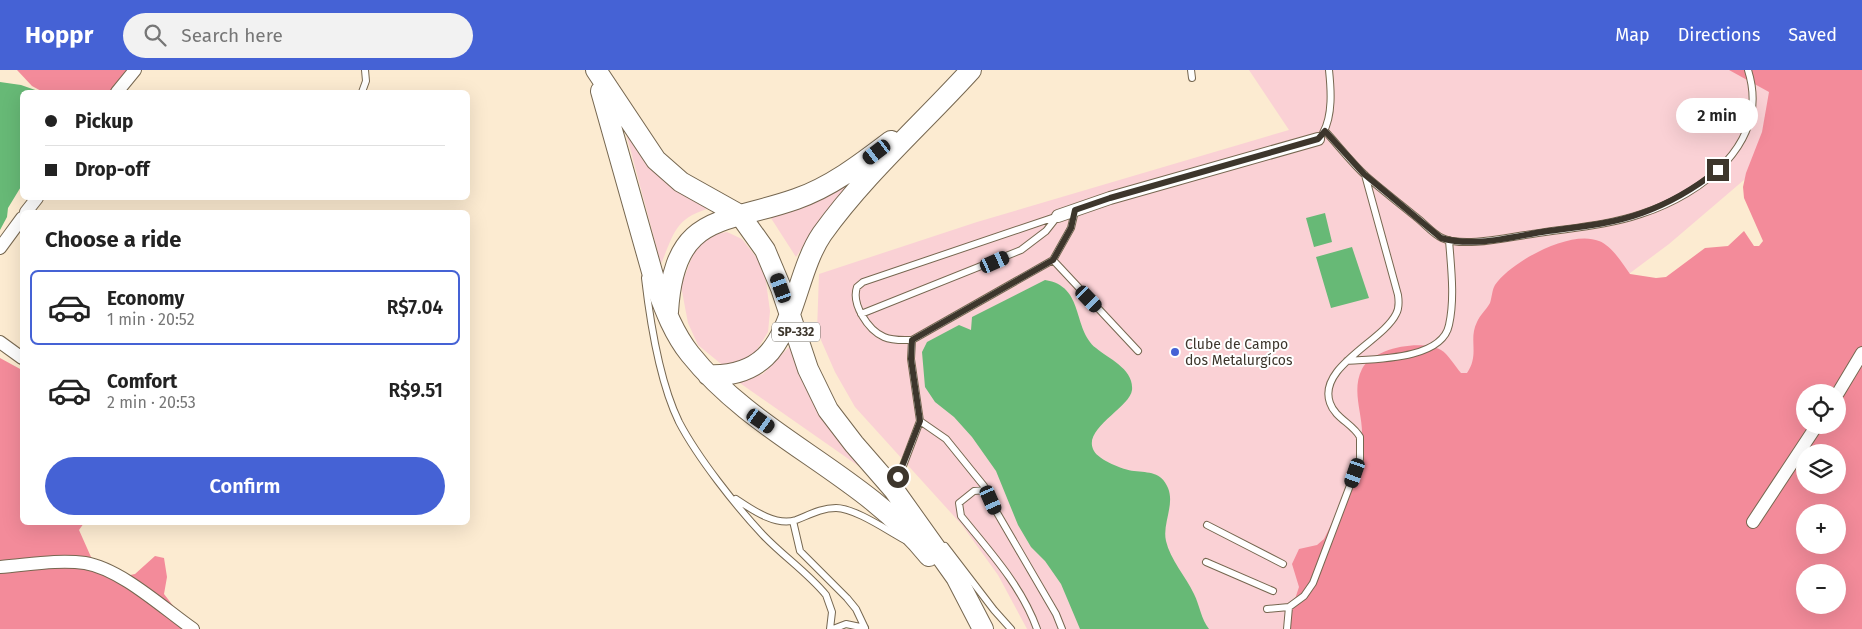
<!DOCTYPE html>
<meta charset="utf-8">
<style>
:root{--surface:#fff;--page:#f2f2f2;--text:#222;--muted:#767676;--line:#e0e0e0;--accent:#4562d5}
body{margin:0;font-family:"Fira Sans",sans-serif;background:var(--page);color:var(--text);height:100vh;display:flex;flex-direction:column;font-size:19px;white-space:nowrap}
*{box-sizing:border-box;margin:0}
p{font-size:16px;color:var(--muted)}
.icon{flex:none;width:28px;height:28px;fill:none;stroke:currentColor;stroke-width:2;stroke-linecap:round;stroke-linejoin:round}
.map{position:relative;flex:1;overflow:hidden}
.panel{position:absolute;left:20px;top:140px;width:450px;height:315px;display:flex;flex-direction:column;background:var(--surface);border-radius:8px;box-shadow:0 5px 20px #0002}
.panel>*{flex:none}
.guide{position:absolute;left:20px;top:20px;width:450px;height:110px;border-radius:8px;box-shadow:0 5px 20px #0002;display:grid;align-content:center;height:110px;padding:0 25px;background:var(--surface)}
.tools{position:absolute;left:1796px;top:314px;display:grid;gap:10px}
.tools a{display:grid;place-items:center;width:50px;height:50px;border-radius:50%;background:var(--surface);box-shadow:0 5px 20px #0002;font-size:25px}
.end{position:absolute;width:22px;height:22px;margin:-11px;border:6px solid #3d362c;background:#fff;box-shadow:0 0 0 2px #fff}
.from{border-radius:50%}
.bubble{position:absolute;height:35px;border-radius:18px;background:var(--surface);box-shadow:0 5px 20px #0002;font-size:16px;font-weight:600;line-height:35px;text-align:center}
.car{position:absolute;width:15px;height:30px;margin:-15px -8px;border-radius:6px;box-shadow:0 0 4px 1px #0007;background:linear-gradient(#222 24%,#8ab4d8 0 40%,#222 0 76%,#8ab4d8 0 86%,#222 0)}
.guide b{display:flex;align-items:center;gap:18px;height:48px;font-size:19px}
.guide b+b{border-top:1px solid var(--line)}
.guide i{width:12px;height:12px;background:var(--text)}
ul{padding:0;list-style:none}
li{display:flex;align-items:center;gap:15px;height:75px;margin:0 10px 8px;padding:0 15px;border:2px solid transparent;border-radius:8px}
li div{flex:1}
li b{display:block;font-size:19px}
li em{font-style:normal;font-weight:600}
li.selected{border-color:var(--accent)}
li>.icon{width:45px;height:45px;stroke-width:1.5}
h2{padding:0 25px;font-size:22px;line-height:60px}
.action{display:flex;gap:10px;margin-top:auto;padding:10px 25px}
.action a{flex:1;height:58px;border-radius:30px;background:var(--accent);color:#fff;font-size:20px;font-weight:600;line-height:58px;text-align:center}
header{display:flex;align-items:center;gap:30px;box-sizing:border-box;height:70px;padding:0 25px;background:var(--accent);color:#fff}
header strong{font-size:24px}
nav{display:flex;gap:28px;margin-inline-start:auto;font-size:18px}
.search{width:350px;height:45px;background:var(--page);display:flex;align-items:center;gap:12px;box-sizing:border-box;padding:0 18px;border-radius:28px;color:var(--muted);font-size:19px}
.map>svg:first-child{display:block}
.green{fill:#fad1d5}
.forest{fill:#f38b9a;fill-rule:evenodd}
.water{fill:#67b976}
.lines{fill:none;stroke-linecap:round;stroke-linejoin:round}
.lane-casing{stroke:#766750;stroke-width:8}
.street-casing{stroke:#766750;stroke-width:14}
.primary-casing{stroke:#766750;stroke-width:22}
.lane{stroke:#fff;stroke-width:6}
.street{stroke:#fff;stroke-width:12}
.primary{stroke:#fff;stroke-width:20}
.route{stroke:#3d362c;stroke-width:6}
.poi-dot{fill:#4562d5;stroke:#fff;stroke-width:2}
.labels{text-anchor:middle;dominant-baseline:central;stroke-width:4;stroke-linejoin:round;paint-order:stroke}
.shield{fill:#fff;stroke:#77726b;stroke-width:1}
.shield-label{font-size:12px;font-weight:bold;fill:#3d362c}
.poi-label{font-size:14px;fill:#3d362c;stroke:#fff;text-anchor:start}
</style>
<header>
<strong>Hoppr</strong>
<div class="search"><svg class="icon" aria-label="search" viewBox="0 0 24 24"><circle cx="10" cy="10" r="6"/><path d="M15 15l6 6"/></svg>Search here</div>
<nav><a>Map</a><a>Directions</a><a>Saved</a></nav>
</header>
<div class="map">
<svg width="1862" height="559" viewBox="0 0 1862 559">
<rect width="100%" height="100%" fill="#fcebd1"/>
<!-- green -->
<path class="green" d="M1249 0H1801L1765 92 1669 174 1429 353 1389 559H1027L998 505 962 455 855 337 835 302 817 261 819 204 977 152 1289 60Z
M624 56 713 137C675 148 675 161 661 194Z
M853 108 823 146 796 187 769 145Z
M727 162 742 169 764 197 770 241 768 262 752 288 726 298 698 275 688 253 681 216 696 176 712 165Z
M790 276C803 326 829 357 860 397L737 311 763 304Z"/>
<!-- forest -->
<path class="forest" d="M17 0H128L113 22H43L32 16Z
M1729 0H1862V559H1289L1290 544 1299 517 1292 494 1299 479 1317 475 1324 469C1340 436 1360 404 1362 366 1363 344 1351 321 1362 299 1373 278 1421 269 1441 280 1448 284 1455 296 1461 303H1467C1480 284 1468 270 1477 252 1480 245 1486 240 1490 233 1492 227 1492 220 1495 215 1512 191 1571 159 1599 171 1612 176 1622 193 1630 204L1656 208 1666 207 1705 178 1728 176 1744 161 1754 176H1759L1763 171 1744 128 1743 117 1746 103 1762 62 1769 22ZM1805 322H1838V355H1805ZM1805 382H1838V415H1805ZM1805 442H1838V475H1805ZM1805 502H1838V535H1805Z
M0 288 22 300V452L84 453 79 460 91 487 112 509 135 504 155 486 164 488 167 507 164 524 191 559H0Z"/>
<!-- water -->
<path class="water" d="M0 12 21 15 41 22H22V115L8 138 7 147 0 160Z
M1325 143 1332 172 1314 177 1306 148Z
M1352 177 1369 228 1331 238 1316 187Z
M1045 210C1085 216 1072 259 1096 278 1109 289 1134 299 1132 320 1130 338 1081 359 1094 381 1099 390 1123 400 1134 401 1149 403 1161 401 1168 418 1175 435 1162 454 1166 471 1170 489 1186 507 1194 524 1200 536 1201 549 1209 559H1080L1061 514 1045 491 1031 477 1018 455 996 401 972 367 954 347 935 332 925 317 922 282 927 272 959 255 971 260 972 247Z"/>
<g class="lines">
<!-- lane casing -->
<g class="lane-casing">
<path id="lane" d="M1191 0 1192 8
M362 22 366 11 365 0
M1325 61C1338 75 1351 92 1366 106 1382 120 1399 133 1416 147 1424 153 1433 164 1442 168 1464 178 1509 167 1532 164 1568 158 1606 156 1641 144 1702 124 1771 73 1748 0
M1323 63C1333 45 1331 19 1329 0
M1075 141 1071 158 1053 190 1138 281
M645 208C650 251 660 313 679 352 698 388 735 435 763 465 783 486 808 503 826 525L832 542 830 559
M861 244 1021 180 1046 161 1057 147
M912 270C903 270 893 271 884 267 868 260 851 234 857 217L863 212 1058 146
M1347 291C1374 289 1442 290 1449 255 1455 228 1451 197 1449 170
M920 351 946 369 984 416 996 441 1056 544 1062 559
M895 417 920 351 911 289 912 270 1053 190
M986 420 974 421 959 433 961 446C990 482 1021 515 1037 559
M736 429C751 439 776 457 796 450 809 445 821 438 836 438 855 438 888 461 905 470
M793 451 800 481 847 528 856 539 865 558
M1207 455 1283 494
M945 476 994 540 1011 559
M1206 492 1273 521
M1267 539 1289 537 1304 526 1313 513 1360 389V367C1353 354 1335 348 1330 333 1317 297 1383 271 1396 244 1399 239 1399 232 1398 225L1365 105
M833 559 846 554 865 558
M1287 559 1289 537"/>
</g>
<!-- street casing -->
<g class="street-casing">
<path id="street" d="M117 22 135 0
M26 142 37 128
M1058 146 1110 128 1318 69
M0 178 22 148
M0 272 22 288
M1838 323 1862 283
M1753 452 1817 355
M0 497C27 495 58 489 85 493 121 499 163 538 193 559"/>
</g>
<!-- primary casing -->
<g class="primary-casing">
<path id="primary" d="M596 0 656 90 681 112 740 145 765 180 781 218 808 299 828 340 854 374 894 420 956 507 983 559
M601 21 656 216C665 240 674 264 690 284 756 367 863 403 929 486
M668 242C674 142 722 155 796 129 831 117 862 93 891 71
M708 305C729 306 749 302 765 287 794 260 798 199 822 164 865 104 922 54 971 0"/>
</g>
<!-- lane -->
<use href="#lane" class="lane"/>
<!-- street -->
<use href="#street" class="street"/>
<!-- primary -->
<use href="#primary" class="primary"/>
</g>
<g class="lines">
<!-- route -->
<path class="route" d="M898 407 920 351 911 289 912 270 1053 190 1071 158 1075 140 1110 128 1318 69 1325 61 1364 104 1441 168C1475 178 1514 166 1548 161 1579 157 1612 154 1642 143 1670 133 1695 118 1718 100"/>
</g>
<!-- markers -->
<circle class="poi-dot" cx="1175" cy="282" r="5"/>
<g class="labels">
<!-- shield labels -->
<rect class="shield" x="772" y="252.5" width="48" height="19" rx="4"/>
<g class="shield-label">
<text x="796" y="262">SP-332</text>
</g>
<!-- poi labels -->
<g class="poi-label">
<text x="1185" y="274">Clube de Campo<tspan x="1185" dy="16">dos Metalurgícos</tspan></text>
</g>
</g>
</svg>
<div class="tools">
<a><svg class="icon" aria-label="locate" viewBox="0 0 24 24"><circle cx="12" cy="12" r="6"/><path d="M12 2v4M12 18v4M2 12h4M18 12h4"/></svg></a>
<a><svg class="icon" aria-label="layers" viewBox="0 0 24 24"><path d="M12 4l9 5-9 5-9-5zM3 14l9 5 9-5"/></svg></a>
<a>+</a>
<a>−</a>
</div>
<i class="end from" style="left:898px;top:407px"></i>
<i class="end" style="left:1718px;top:100px"></i>
<div class="bubble" style="left:1676px;top:28px;width:82px">2 min</div>
<i class="car" style="left:877px;top:82px;rotate:233deg"></i>
<i class="car" style="left:995px;top:192px;rotate:66deg"></i>
<i class="car" style="left:781px;top:218px;rotate:340deg"></i>
<i class="car" style="left:1089px;top:229px;rotate:136deg"></i>
<i class="car" style="left:761px;top:351px;rotate:125deg"></i>
<i class="car" style="left:1355px;top:403px;rotate:199deg"></i>
<i class="car" style="left:991px;top:430px;rotate:156deg"></i>
<div class="guide">
<b><i class="from"></i>Pickup</b>
<b><i></i>Drop-off</b>
</div>
<section class="panel">
<h2>Choose a ride</h2>
<ul>
<li class="selected"><svg class="icon" aria-label="car" viewBox="0 0 24 24"><path d="M5 17H2v-5l4-1 3-4h7l3 4 3 1v5h-3M9 17h6M6 11h13"/><circle cx="7" cy="17" r="2"/><circle cx="17" cy="17" r="2"/></svg><div><b>Economy</b><p>1 min · 20:52</p></div><em>R$7.04</em></li>
<li><svg class="icon" aria-label="car" viewBox="0 0 24 24"><path d="M5 17H2v-5l4-1 3-4h7l3 4 3 1v5h-3M9 17h6M6 11h13"/><circle cx="7" cy="17" r="2"/><circle cx="17" cy="17" r="2"/></svg><div><b>Comfort</b><p>2 min · 20:53</p></div><em>R$9.51</em></li>
</ul>
<div class="action"><a>Confirm</a></div>
</section>
</div>
